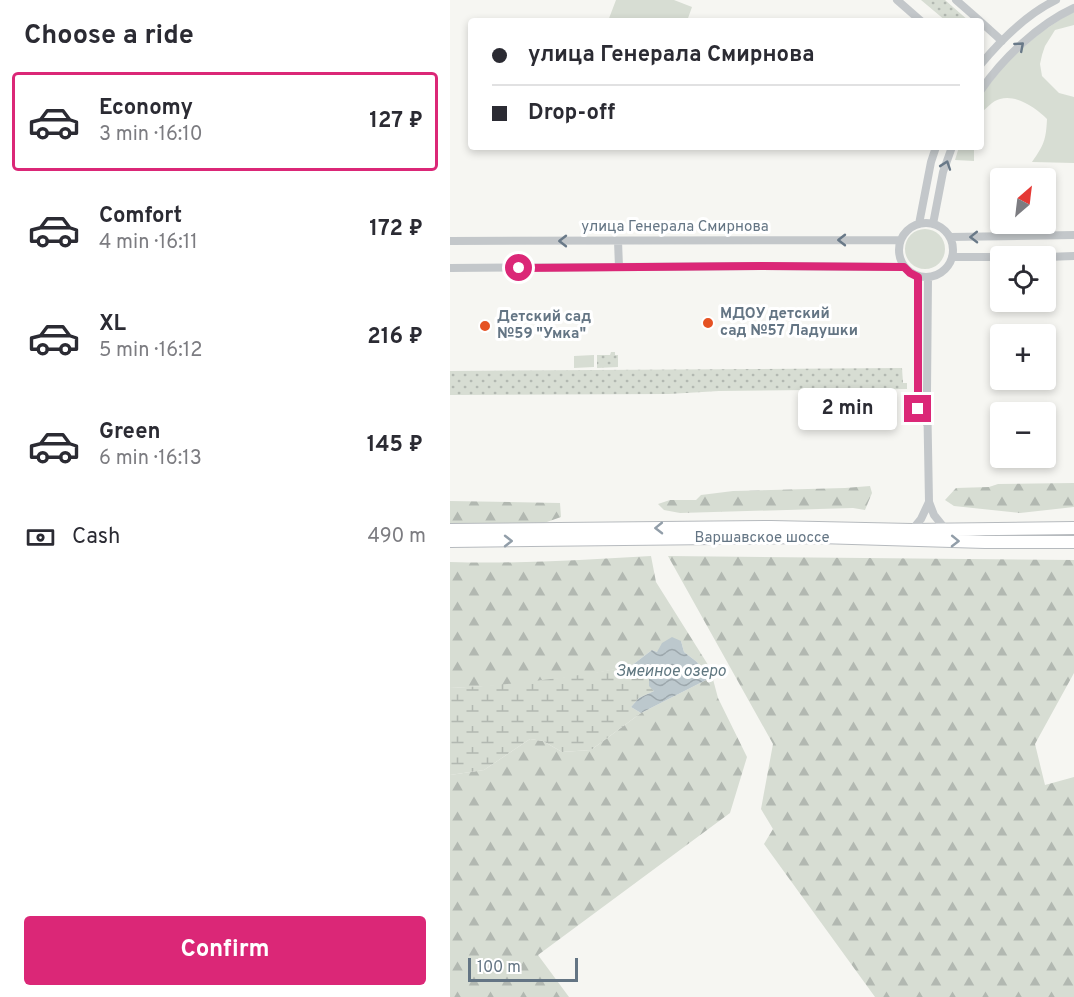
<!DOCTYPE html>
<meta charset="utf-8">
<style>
:root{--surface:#fff;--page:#f7f7f7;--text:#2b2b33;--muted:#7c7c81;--line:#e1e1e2;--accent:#db2777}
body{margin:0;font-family:Overpass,sans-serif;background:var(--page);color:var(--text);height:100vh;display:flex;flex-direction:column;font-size:22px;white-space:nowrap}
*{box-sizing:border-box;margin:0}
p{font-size:20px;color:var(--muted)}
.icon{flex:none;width:33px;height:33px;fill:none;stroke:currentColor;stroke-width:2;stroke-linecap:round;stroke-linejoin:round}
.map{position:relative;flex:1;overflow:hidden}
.sheet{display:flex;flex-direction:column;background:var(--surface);width:450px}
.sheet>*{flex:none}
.hud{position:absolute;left:18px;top:18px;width:516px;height:132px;border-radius:6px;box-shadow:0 3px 9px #0003;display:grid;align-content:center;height:132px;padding:0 24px;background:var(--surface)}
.needle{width:39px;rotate:28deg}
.controls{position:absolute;left:540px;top:168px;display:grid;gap:12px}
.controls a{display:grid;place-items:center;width:66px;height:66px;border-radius:6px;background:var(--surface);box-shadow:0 3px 9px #0003;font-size:30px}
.scale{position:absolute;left:18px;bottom:15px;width:110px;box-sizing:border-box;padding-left:6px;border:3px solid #647584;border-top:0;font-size:16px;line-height:21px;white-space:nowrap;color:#647584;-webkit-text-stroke:4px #fff;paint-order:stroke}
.end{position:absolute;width:27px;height:27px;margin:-14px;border:8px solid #db2777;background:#fff;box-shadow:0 0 0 3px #fff}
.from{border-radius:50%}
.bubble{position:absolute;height:42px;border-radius:6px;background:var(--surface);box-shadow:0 3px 9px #0003;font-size:20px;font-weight:700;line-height:42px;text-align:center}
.hud b{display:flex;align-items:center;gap:21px;height:57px;font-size:22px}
.hud b+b{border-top:2px solid var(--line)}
.hud i{width:15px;height:15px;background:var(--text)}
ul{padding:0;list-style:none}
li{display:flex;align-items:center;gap:18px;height:99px;margin:0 12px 9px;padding:0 12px;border:3px solid transparent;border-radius:6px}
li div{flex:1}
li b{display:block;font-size:22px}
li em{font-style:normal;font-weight:700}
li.active{border-color:var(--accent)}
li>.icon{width:54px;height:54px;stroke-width:1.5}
h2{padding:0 24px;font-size:27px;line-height:72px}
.pay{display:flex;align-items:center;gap:15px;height:66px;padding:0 24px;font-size:22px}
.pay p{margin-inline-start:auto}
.primary-button{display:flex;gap:12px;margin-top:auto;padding:12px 24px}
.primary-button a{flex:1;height:69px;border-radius:6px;background:var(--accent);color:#fff;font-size:24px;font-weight:700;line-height:69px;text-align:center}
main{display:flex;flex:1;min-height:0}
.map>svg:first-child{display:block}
.green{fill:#d7ddd3}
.forest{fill:url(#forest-firs)}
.wetland{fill:url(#wetland-marsh)}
.park{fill:url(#park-dots)}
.water{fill:url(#water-waves)}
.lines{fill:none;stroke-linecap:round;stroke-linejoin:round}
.primary-casing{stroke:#b6babe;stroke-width:14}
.street{stroke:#c3c7ca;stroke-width:8}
.primary{stroke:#fff;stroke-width:12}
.oneway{stroke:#697988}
.oneway2{stroke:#929ea9}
.route{stroke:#db2777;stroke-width:8}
.poi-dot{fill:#e55223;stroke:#fff;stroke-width:2}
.labels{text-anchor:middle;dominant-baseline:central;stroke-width:6;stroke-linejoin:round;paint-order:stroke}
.street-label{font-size:15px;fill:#647584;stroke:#fff}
.poi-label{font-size:15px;font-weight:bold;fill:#647584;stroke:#fff;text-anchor:start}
.water-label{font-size:16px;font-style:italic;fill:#607780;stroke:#fff}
</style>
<main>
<section class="sheet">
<h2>Choose a ride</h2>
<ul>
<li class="active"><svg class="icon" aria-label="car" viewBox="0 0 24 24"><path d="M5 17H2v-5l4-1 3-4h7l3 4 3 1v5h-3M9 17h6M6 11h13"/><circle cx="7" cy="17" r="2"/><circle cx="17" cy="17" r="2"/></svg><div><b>Economy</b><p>3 min · 16:10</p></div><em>127 ₽</em></li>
<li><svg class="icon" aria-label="car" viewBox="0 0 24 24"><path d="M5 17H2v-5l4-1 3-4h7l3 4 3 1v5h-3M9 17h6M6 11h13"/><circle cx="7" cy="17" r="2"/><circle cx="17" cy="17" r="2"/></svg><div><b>Comfort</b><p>4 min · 16:11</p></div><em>172 ₽</em></li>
<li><svg class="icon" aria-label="car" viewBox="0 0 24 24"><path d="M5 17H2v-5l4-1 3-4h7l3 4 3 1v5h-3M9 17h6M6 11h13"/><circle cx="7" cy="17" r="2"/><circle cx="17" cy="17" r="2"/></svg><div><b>XL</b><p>5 min · 16:12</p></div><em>216 ₽</em></li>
<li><svg class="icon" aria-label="car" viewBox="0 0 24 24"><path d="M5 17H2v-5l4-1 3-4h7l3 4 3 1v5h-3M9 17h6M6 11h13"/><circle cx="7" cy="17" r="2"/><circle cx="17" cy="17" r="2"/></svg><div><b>Green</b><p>6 min · 16:13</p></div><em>145 ₽</em></li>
</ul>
<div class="pay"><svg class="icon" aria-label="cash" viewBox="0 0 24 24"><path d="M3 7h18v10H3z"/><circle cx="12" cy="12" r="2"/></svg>Cash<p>490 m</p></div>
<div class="primary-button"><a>Confirm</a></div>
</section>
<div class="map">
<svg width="624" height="997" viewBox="0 0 624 997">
<defs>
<pattern id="forest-firs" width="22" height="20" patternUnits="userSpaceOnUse" patternTransform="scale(1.5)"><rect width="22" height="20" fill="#d7ddd3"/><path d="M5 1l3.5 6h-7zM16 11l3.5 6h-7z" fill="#b2b8b1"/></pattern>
<pattern id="wetland-marsh" width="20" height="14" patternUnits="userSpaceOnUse" patternTransform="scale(1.5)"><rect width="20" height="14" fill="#d7ddd3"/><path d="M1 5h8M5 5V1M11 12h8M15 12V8" fill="none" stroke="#b2b8b1"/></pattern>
<pattern id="park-dots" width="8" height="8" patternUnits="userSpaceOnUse" patternTransform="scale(1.5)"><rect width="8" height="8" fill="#d7ddd3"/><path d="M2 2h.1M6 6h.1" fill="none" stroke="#b2b8b1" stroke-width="1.8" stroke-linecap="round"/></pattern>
<pattern id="water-waves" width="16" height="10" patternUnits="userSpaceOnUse" patternTransform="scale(1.5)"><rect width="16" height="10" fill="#bcc8cd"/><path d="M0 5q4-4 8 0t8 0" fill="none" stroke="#9ca7ac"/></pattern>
</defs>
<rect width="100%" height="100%" fill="#f6f6f2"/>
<!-- green -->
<path class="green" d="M166 0H224L242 7 237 21H158Z
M624 12V25L605 30 595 46 592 55 590 64 592 76 609 93 624 97V163L582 162C594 145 596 140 597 119 586 108 566 94 550 99 542 101 537 108 531 113V95L558 61 590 33 614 17Z
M509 147H524V161L505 160Z
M455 249a20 20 0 1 1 40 0a20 20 0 1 1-40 0Z
M144 355V367L124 368V356Z"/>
<!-- forest -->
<path class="forest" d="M624 483V507L570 513 504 506 495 500 506 488 539 487 548 484Z
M420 486 422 493 415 510 403 508 230 513 214 510 208 504 220 500H246L251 495 283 491 395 488Z
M0 501 110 503 111 517 94 523H0Z
M201 556 206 582 260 668 268 698 297 757 280 813 88 955 119 997H0V775L34 770 80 739 93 741 112 752 141 750 191 713 258 679 247 662 234 652 231 641 207 652 202 650 181 666 136 675 58 685 0 688V562C67 564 134 560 201 556Z
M218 556 624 560V673L585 744 595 785 624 777V997H425L314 844 323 829 311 809 323 744Z"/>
<!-- wetland -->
<path class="wetland" d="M181 666 188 672 199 673V685L204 691 189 698 181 707 191 713 141 750 112 752 93 741 80 739 34 770 0 775V688C61 685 121 678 181 666Z"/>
<!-- park -->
<path class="park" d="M471 0H495L519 21H496Z
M161 352H165V355H168V367L147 368V355H160Z
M452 368 453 383H457V389L269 391 219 394 0 395V371Z"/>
<!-- water -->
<path class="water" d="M222 637 231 641 234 652 247 662 258 679 191 713 181 707 189 698 204 691 199 686V673L188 672 181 666 202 650 207 652 212 643Z"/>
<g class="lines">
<!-- primary casing -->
<g class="primary-casing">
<path id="primary" d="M0 530 321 527 462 530 624 528
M0 541 369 537 535 542H624"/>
</g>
<!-- street -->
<path class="street" d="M447 0 471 21
M506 0 530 21
M531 22 552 41
M531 64C551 40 577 14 606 0
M531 90C553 58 589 24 624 8
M449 250a27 27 0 1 1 54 0a27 27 0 1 1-54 0Z
M469 224 481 162 486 147
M483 224 493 172 502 147
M500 237 624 235
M0 241 450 240
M168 241 169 267
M502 257H550
M596 257 624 256
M0 268 311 266 454 267
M468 277V409L477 424
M478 278 477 391 479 502 484 515 496 530
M462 530 471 519 479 502"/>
<!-- primary -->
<use href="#primary" class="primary"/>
</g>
<!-- one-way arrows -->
<defs><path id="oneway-chevron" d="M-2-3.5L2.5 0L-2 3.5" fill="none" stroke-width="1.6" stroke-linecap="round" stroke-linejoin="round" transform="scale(1.5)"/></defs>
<g class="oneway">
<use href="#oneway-chevron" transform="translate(570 46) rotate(-41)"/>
<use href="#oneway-chevron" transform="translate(496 165) rotate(-71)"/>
<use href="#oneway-chevron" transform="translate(524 237) rotate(179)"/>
<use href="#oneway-chevron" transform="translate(392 240) rotate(180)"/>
<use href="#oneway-chevron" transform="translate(113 241) rotate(180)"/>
</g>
<g class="oneway2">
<use href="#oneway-chevron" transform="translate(209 528) rotate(179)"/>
<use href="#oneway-chevron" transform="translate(58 541)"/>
<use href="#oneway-chevron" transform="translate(505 541) rotate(1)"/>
</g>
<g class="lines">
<!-- route -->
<path class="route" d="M69 268 311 266 454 267 460 273 468 277V409"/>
</g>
<!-- markers -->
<g class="poi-dot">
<circle cx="258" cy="323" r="6"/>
<circle cx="35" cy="326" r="6"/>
</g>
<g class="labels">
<!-- street labels -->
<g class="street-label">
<text x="225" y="227">улица Генерала Смирнова</text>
<text x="312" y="538">Варшавское шоссе</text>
</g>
<!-- poi labels -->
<g class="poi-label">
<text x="270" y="314">МДОУ детский<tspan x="270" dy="17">сад №57 Ладушки</tspan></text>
<text x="47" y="317">Детский сад<tspan x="47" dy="17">№59 "Умка"</tspan></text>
</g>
<!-- water labels -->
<g class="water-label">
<text x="221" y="672">Змеиное озеро</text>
</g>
</g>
</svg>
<div class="controls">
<a><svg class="needle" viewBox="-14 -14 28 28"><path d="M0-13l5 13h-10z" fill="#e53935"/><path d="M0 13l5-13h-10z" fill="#7c7c81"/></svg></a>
<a><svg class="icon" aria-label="locate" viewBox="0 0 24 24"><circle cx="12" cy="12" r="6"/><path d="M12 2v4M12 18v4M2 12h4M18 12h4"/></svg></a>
<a>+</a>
<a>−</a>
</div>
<div class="scale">100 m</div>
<i class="end from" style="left:69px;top:268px"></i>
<i class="end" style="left:468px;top:409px"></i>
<div class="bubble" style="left:348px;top:388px;width:99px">2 min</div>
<div class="hud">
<b><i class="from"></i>улица Генерала Смирнова</b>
<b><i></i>Drop-off</b>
</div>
</div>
</main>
